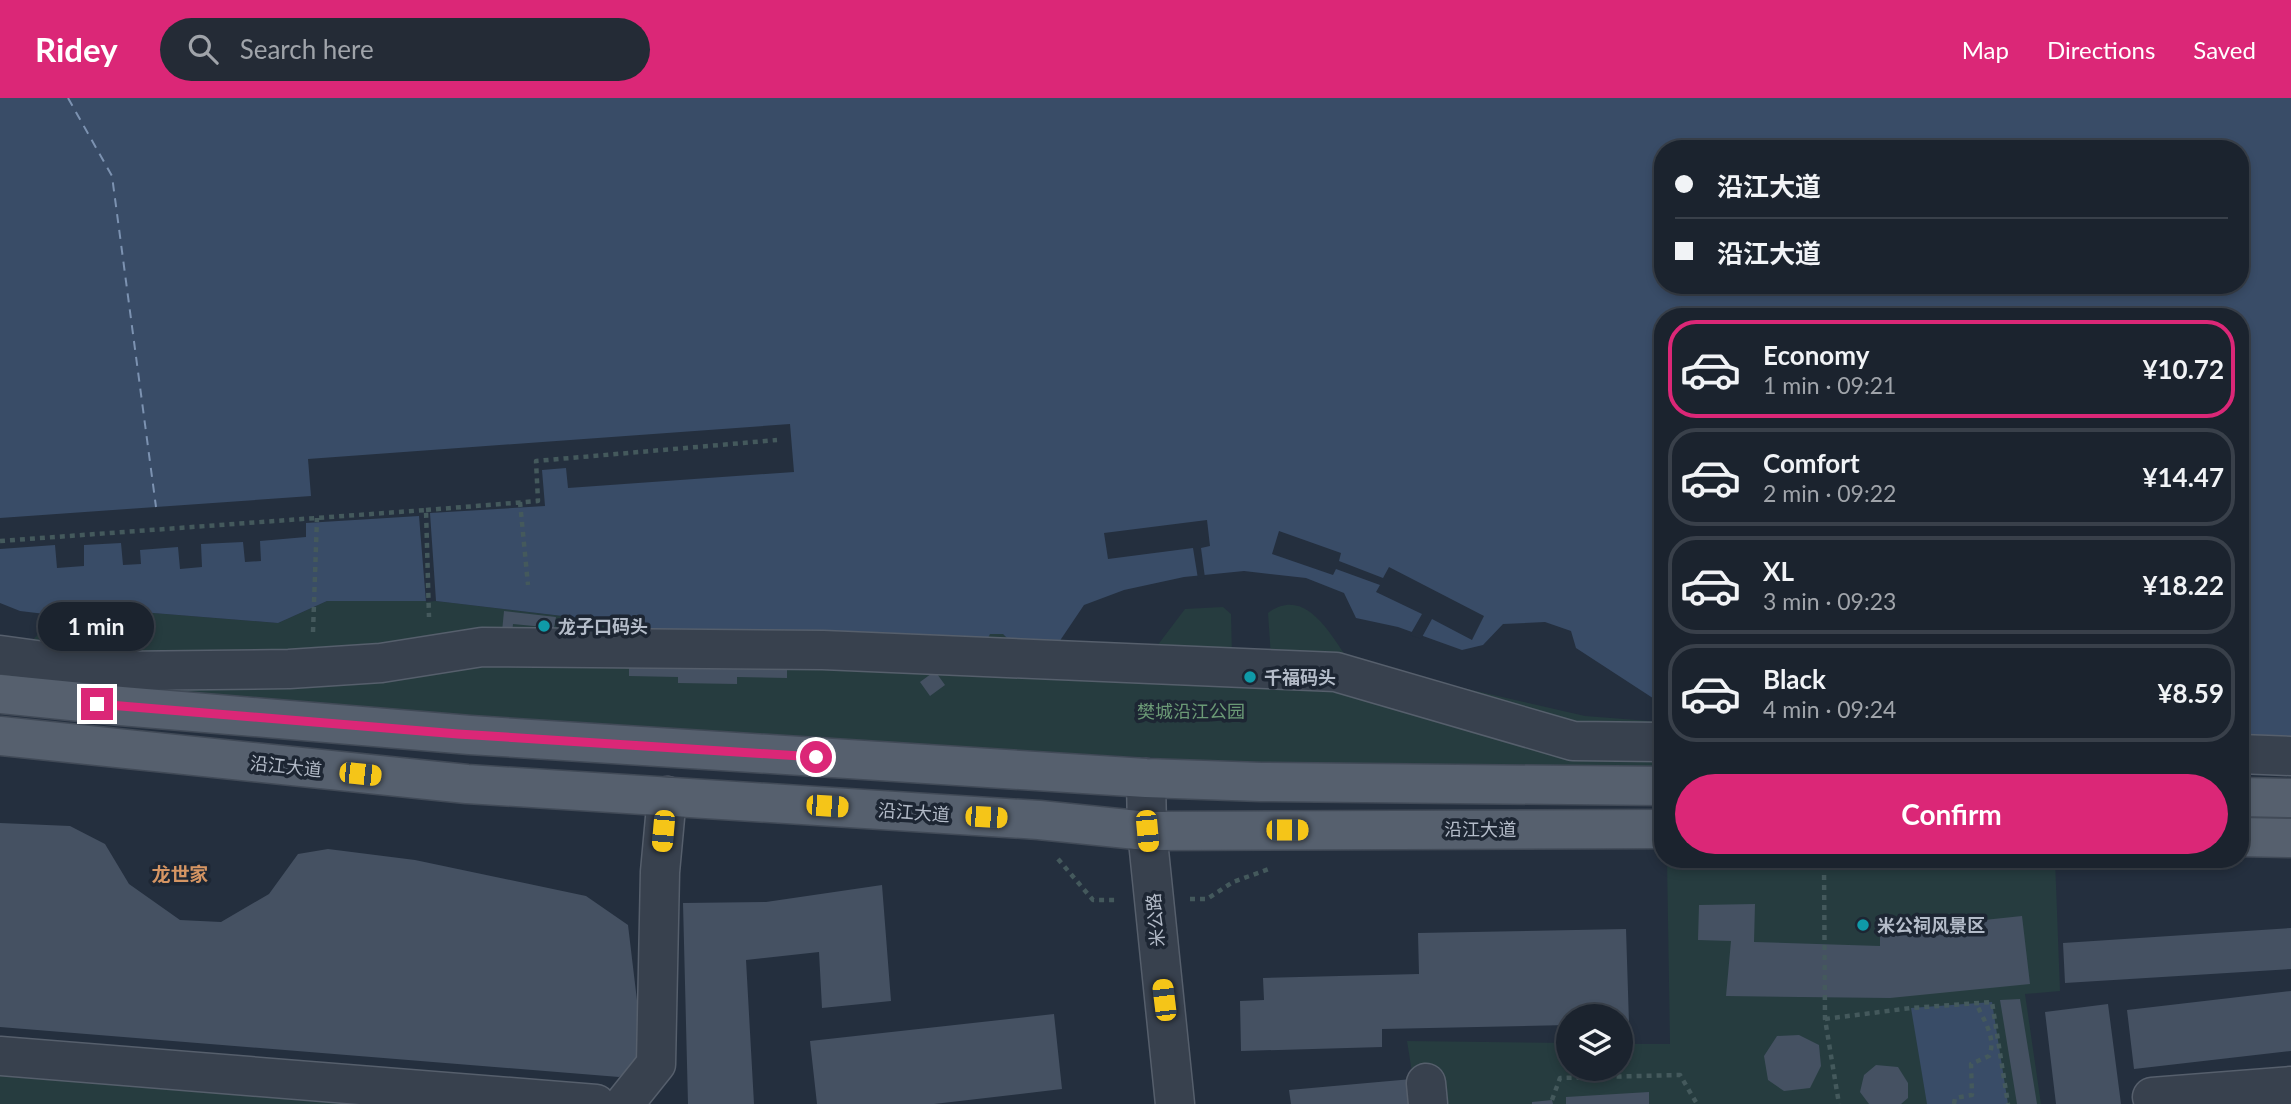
<!DOCTYPE html>
<meta charset="utf-8">
<style>
:root{--surface:#1b232e;--page:#242b36;--text:#f1f3f6;--muted:#a0a4aa;--line:#39404a;--accent:#db2777}
body{margin:0;font-family:Lato,"Noto Sans SC",sans-serif;background:var(--page);color:var(--text);height:100vh;display:flex;flex-direction:column;font-size:26px;white-space:nowrap}
*{box-sizing:border-box;margin:0}
p{font-size:23px;color:var(--muted)}
.icon{flex:none;width:38px;height:38px;fill:none;stroke:currentColor;stroke-width:2;stroke-linecap:round;stroke-linejoin:round}
.map{position:relative;flex:1;overflow:hidden}
.details{position:absolute;left:1654px;top:210px;width:595px;height:560px;display:flex;flex-direction:column;background:var(--surface);border-radius:28px;box-shadow:0 4px 10px #0003,0 0 0 2px var(--line)}
.details>*{flex:none}
.guide{position:absolute;left:1654px;top:42px;width:595px;height:154px;border-radius:28px;box-shadow:0 4px 10px #0003,0 0 0 2px var(--line);display:grid;align-content:center;height:154px;padding:0 21px;background:var(--surface)}
.buttons{position:absolute;left:1556px;top:906px;display:grid;gap:14px}
.buttons a{display:grid;place-items:center;width:77px;height:77px;border-radius:50%;background:var(--surface);box-shadow:0 4px 10px #0003,0 0 0 2px var(--line);font-size:35px}
.end{position:absolute;width:32px;height:32px;margin:-16px;border:9px solid #db2777;background:#fff;box-shadow:0 0 0 4px #fff}
.from{border-radius:50%}
.bubble{position:absolute;height:49px;border-radius:24px;background:var(--surface);box-shadow:0 4px 10px #0003,0 0 0 2px var(--line);font-size:23px;font-weight:700;line-height:49px;text-align:center}
.car{position:absolute;width:21px;height:42px;margin:-21px -10px;border-radius:9px;box-shadow:0 0 5px 2px #0007;background:linear-gradient(#f5c518 24%,#345 0 40%,#f5c518 0 76%,#345 0 86%,#f5c518 0)}
.guide b{display:flex;align-items:center;gap:24px;height:66px;font-size:26px}
.guide b+b{border-top:2px solid var(--line)}
.guide i{width:18px;height:18px;background:var(--text)}
ul{padding:12px 0 0;list-style:none}
li{display:flex;align-items:center;gap:21px;height:98px;margin:0 14px 10px;padding:0 7px;border:4px solid var(--line);border-radius:28px}
li div{flex:1}
li b{display:block;font-size:26px}
li em{font-style:normal;font-weight:700}
li.selected{border-color:var(--accent)}
li>.icon{width:63px;height:63px;stroke-width:1.5}
.cta{display:flex;gap:14px;margin-top:auto;padding:14px 21px}
.cta a{flex:1;height:80px;border-radius:42px;background:var(--accent);color:#fff;font-size:28px;font-weight:700;line-height:80px;text-align:center}
header{display:flex;align-items:center;gap:42px;box-sizing:border-box;height:98px;padding:0 35px;background:var(--accent);color:#fff}
header strong{font-size:33px}
nav{display:flex;gap:38px;margin-inline-start:auto;font-size:24px}
.search{width:490px;height:63px;background:var(--page);display:flex;align-items:center;gap:18px;box-sizing:border-box;padding:0 24px;border-radius:38px;color:var(--muted);font-size:26px}
.map>svg:first-child{display:block}
.green{fill:#263c3f}
.water{fill:#394c67;fill-rule:evenodd}
.pier{fill:#242f3e}
.lines{fill:none;stroke-linecap:round;stroke-linejoin:round}
.ferry{stroke:#7c92b1;stroke-width:2;stroke-dasharray:9 7;stroke-linecap:butt}
.building{fill:#455162}
.minor-casing{stroke:#565f6c;stroke-width:41}
.major-casing{stroke:#414a57;stroke-width:41}
.path{stroke:#44595c;stroke-width:4.5;stroke-dasharray:5 5;stroke-linecap:butt}
.minor{stroke:#38414e;stroke-width:38}
.major{stroke:#56606e;stroke-width:38}
.route{stroke:#db2777;stroke-width:9}
.culture-dot{fill:#0f9aa8;stroke:#1d2633;stroke-width:2.5}
.labels{text-anchor:middle;dominant-baseline:central;stroke-width:7;stroke-linejoin:round;paint-order:stroke}
.poi-label{font-size:18px;font-weight:bold;fill:#b4bcc9;stroke:#1d2633;text-anchor:start}
.park-label{font-size:18px;fill:#6b9a76;stroke:#1d2633}
.street-label{font-size:18px;fill:#b4bcc9;stroke:#1d2633}
.neighbourhood-label{font-size:19px;font-weight:bold;fill:#d59563;stroke:#1d2633}
</style>
<header>
<strong>Ridey</strong>
<div class="search"><svg class="icon" aria-label="search" viewBox="0 0 24 24"><circle cx="10" cy="10" r="6"/><path d="M15 15l6 6"/></svg>Search here</div>
<nav><a>Map</a><a>Directions</a><a>Saved</a></nav>
</header>
<div class="map">
<svg width="2291" height="1006" viewBox="0 0 2291 1006">
<rect width="100%" height="100%" fill="#242f3e"/>
<!-- green -->
<path class="green" d="M327 503H436L596 522 691 546 919 537H934L941 548 990 536H1003L1015 548 1154 552 1185 511 1223 509 1231 516 1232 558 1271 559 1268 515C1306 487 1331 538 1350 564L1585 618 1662 624V688L0 596V540L31 544 47 526 62 518 82 515 116 512 278 525Z
M1667 761H2055L2060 893 2025 896 2041 1006H1417L1407 943 1568 945V971H1620L1621 946H1670Z
M0 958 596 1006H0Z"/>
<!-- water -->
<path class="water" d="M0 0H2291V648L2240 645V219H1662V606L1576 550 1571 533 1545 524 1503 526 1483 547 1462 552 1398 529 1356 520 1344 495 1306 480 1244 473 1184 479 1124 492 1084 507 1055 550 1015 548 1003 536H990L983 550 941 548 933 537 691 546 596 522 436 503H327L278 525 116 512 62 518 20 513 0 505ZM1662 51H2240V187H1662Z
M1992 904 2008 1006H1927L1911 910Z"/>
<!-- pier -->
<path class="pier" d="M790 326 794 374 568 390 566 370 542 372 545 408 430 415 436 503 426 504 419 418 306 425V439L260 443 261 463 245 464 243 444 201 446 202 469 180 471 178 449 140 452 141 466 123 467 121 445 84 447V468L57 470 55 447 0 451V420L311 398 308 361Z
M1207 422 1210 448 1201 450 1205 480 1198 481 1193 450 1108 461 1104 435Z
M1279 433 1341 455 1339 463 1383 480 1389 469 1484 518 1472 542 1432 521 1421 541 1410 537 1422 516 1376 494 1380 487 1336 471 1333 477 1272 456Z"/>
<g class="lines">
<!-- ferry -->
<path class="ferry" d="M68 0 112 78 156 409"/>
</g>
<!-- building -->
<path class="building" d="M504 513 556 519 554 530 513 526 511 545 501 544Z
M629 554 787 557V580L737 579V586L678 585V579L629 578Z
M935 573 945 587 930 598 920 584Z
M0 725 70 728 105 746 129 786 180 822 221 824 269 796 298 756 328 751 415 762 586 798 628 827 644 961 619 979 0 929Z
M882 787 891 903 822 910 819 854 746 862 754 1006H688L683 805 766 804Z
M1755 806 1754 844 1880 848V833L2022 818 2030 886 1890 900 1726 898 1731 843 1698 842 1699 807Z
M2291 830V871L2065 885 2063 845Z
M1626 831 1629 925H1620V919H1568V927L1382 931V949L1241 953 1240 903 1264 902 1263 880 1419 876 1418 835Z
M2291 893V953L2134 971 2127 912Z
M2020 901 2037 1006H2017L2000 902Z
M2108 906 2121 1006H2056L2045 914Z
M1054 916 1062 991 934 1006H817L810 943Z
M1799 937 1819 947 1821 968 1810 990 1784 993 1768 982 1764 958 1777 938Z
M1876 967 1898 969 1908 985V1000L1901 1006H1869L1860 994 1864 977Z
M1412 981 1413 1006H1291L1289 992Z
M1649 994V1006H1566V999Z
M1552 1002 1553 1006H1532V1004Z"/>
<g class="lines">
<!-- minor casing -->
<g class="minor-casing">
<path id="minor" d="M0 557 117 573 289 571 381 565 482 549 823 552 1336 574 1573 643 1662 644
M2240 656 2291 658
M1146 680 1147 733 1175 1006
M0 958 596 1006
M1426 985 1428 1006
M2152 999 2291 988
M624 1006 656 966 660 774 667 698"/>
</g>
<!-- major casing -->
<g class="major-casing">
<path id="major" d="M0 596 121 608 470 637 1146 680 1261 684 1662 688
M0 638 467 686 1039 722 1147 733 1662 731
M2240 699 2291 700
M2240 739 2291 740"/>
</g>
<!-- path -->
<path class="path" d="M520 404 528 487
M426 412 538 403 536 363 777 342
M0 443 426 412 429 519
M313 534 317 420
M1058 761 1093 802H1118
M1675 766C1856 768 2036 763 2216 767
M1824 767 1825 921 1839 1006
M1190 801H1207L1233 784 1269 771
M1825 921 1911 910 1992 904 2008 1006
M1552 1002 1560 980 1680 977 1697 1006
M1954 1006 1955 1000 1972 997 1971 966 1989 958C1997 940 1983 921 1976 905"/>
<!-- minor -->
<use href="#minor" class="minor"/>
<!-- major -->
<use href="#major" class="major"/>
</g>
<g class="lines">
<!-- route -->
<path class="route" d="M97 606 458 636 816 659"/>
</g>
<!-- markers -->
<g class="culture-dot">
<circle cx="544" cy="528" r="7"/>
<circle cx="1250" cy="579" r="7"/>
<circle cx="1863" cy="827" r="7"/>
</g>
<g class="labels">
<!-- poi labels -->
<g class="poi-label">
<text x="558" y="528">龙子口码头</text>
<text x="1264" y="579">千福码头</text>
<text x="1877" y="827">米公祠风景区</text>
</g>
<!-- park labels -->
<g class="park-label">
<text x="1191" y="613">樊城沿江公园</text>
</g>
<!-- street labels -->
<g class="street-label">
<text transform="translate(286 668) rotate(6)">沿江大道</text>
<text transform="translate(914 714) rotate(4)">沿江大道</text>
<text x="1480" y="731">沿江大道</text>
<text transform="translate(1155 822) rotate(-95)">米公路</text>
</g>
<!-- neighbourhood labels -->
<g class="neighbourhood-label">
<text x="180" y="775">龙世家</text>
</g>
</g>
</svg>
<div class="buttons">
<a><svg class="icon" aria-label="layers" viewBox="0 0 24 24"><path d="M12 4l9 5-9 5-9-5zM3 14l9 5 9-5"/></svg></a>
</div>
<i class="end from" style="left:816px;top:659px"></i>
<i class="end" style="left:97px;top:606px"></i>
<div class="bubble" style="left:38px;top:504px;width:116px">1 min</div>
<i class="car" style="left:360px;top:676px;rotate:96deg"></i>
<i class="car" style="left:827px;top:708px;rotate:94deg"></i>
<i class="car" style="left:986px;top:719px;rotate:93deg"></i>
<i class="car" style="left:1287px;top:732px;rotate:90deg"></i>
<i class="car" style="left:663px;top:733px;rotate:185deg"></i>
<i class="car" style="left:1147px;top:733px;rotate:175deg"></i>
<i class="car" style="left:1164px;top:902px;rotate:353deg"></i>
<div class="guide">
<b><i class="from"></i>沿江大道</b>
<b><i></i>沿江大道</b>
</div>
<section class="details">
<ul>
<li class="selected"><svg class="icon" aria-label="car" viewBox="0 0 24 24"><path d="M5 17H2v-5l4-1 3-4h7l3 4 3 1v5h-3M9 17h6M6 11h13"/><circle cx="7" cy="17" r="2"/><circle cx="17" cy="17" r="2"/></svg><div><b>Economy</b><p>1 min · 09:21</p></div><em>¥10.72</em></li>
<li><svg class="icon" aria-label="car" viewBox="0 0 24 24"><path d="M5 17H2v-5l4-1 3-4h7l3 4 3 1v5h-3M9 17h6M6 11h13"/><circle cx="7" cy="17" r="2"/><circle cx="17" cy="17" r="2"/></svg><div><b>Comfort</b><p>2 min · 09:22</p></div><em>¥14.47</em></li>
<li><svg class="icon" aria-label="car" viewBox="0 0 24 24"><path d="M5 17H2v-5l4-1 3-4h7l3 4 3 1v5h-3M9 17h6M6 11h13"/><circle cx="7" cy="17" r="2"/><circle cx="17" cy="17" r="2"/></svg><div><b>XL</b><p>3 min · 09:23</p></div><em>¥18.22</em></li>
<li><svg class="icon" aria-label="car" viewBox="0 0 24 24"><path d="M5 17H2v-5l4-1 3-4h7l3 4 3 1v5h-3M9 17h6M6 11h13"/><circle cx="7" cy="17" r="2"/><circle cx="17" cy="17" r="2"/></svg><div><b>Black</b><p>4 min · 09:24</p></div><em>¥8.59</em></li>
</ul>
<div class="cta"><a>Confirm</a></div>
</section>
</div>
